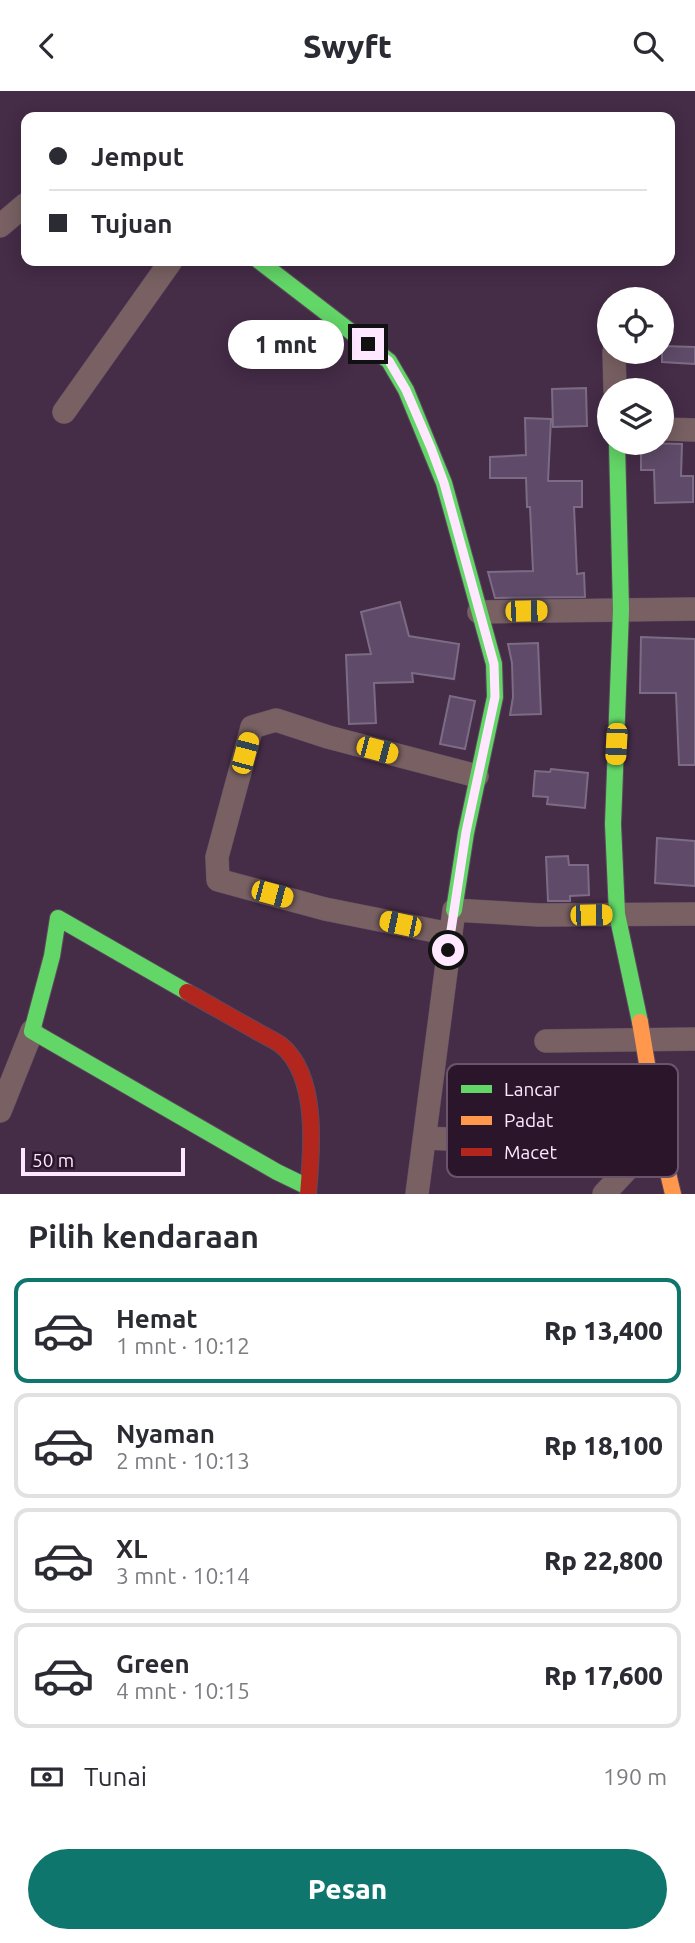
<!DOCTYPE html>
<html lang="id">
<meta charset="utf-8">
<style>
:root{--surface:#fff;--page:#f7f7f7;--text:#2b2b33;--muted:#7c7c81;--line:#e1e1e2;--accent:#0f766e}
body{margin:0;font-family:Ubuntu,sans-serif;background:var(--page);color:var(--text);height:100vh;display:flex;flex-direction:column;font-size:26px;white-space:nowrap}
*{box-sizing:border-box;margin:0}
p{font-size:23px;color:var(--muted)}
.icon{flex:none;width:38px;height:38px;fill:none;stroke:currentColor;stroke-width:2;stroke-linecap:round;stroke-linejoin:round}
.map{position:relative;height:1103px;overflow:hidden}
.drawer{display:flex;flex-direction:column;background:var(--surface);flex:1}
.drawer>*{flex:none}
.top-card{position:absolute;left:21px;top:21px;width:654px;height:154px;border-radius:14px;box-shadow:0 4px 18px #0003;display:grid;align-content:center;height:154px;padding:0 28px;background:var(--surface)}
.buttons{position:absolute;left:597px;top:196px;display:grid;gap:14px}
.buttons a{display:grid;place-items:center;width:77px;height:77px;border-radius:50%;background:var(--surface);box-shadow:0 4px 18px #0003;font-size:35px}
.scale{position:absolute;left:21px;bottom:18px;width:164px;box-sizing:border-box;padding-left:7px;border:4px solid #fee7ff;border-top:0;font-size:19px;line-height:24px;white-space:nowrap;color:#fee7ff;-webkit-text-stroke:5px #2a152b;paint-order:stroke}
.end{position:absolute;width:32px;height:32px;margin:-16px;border:9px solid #fee7ff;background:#111;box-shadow:0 0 0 4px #111}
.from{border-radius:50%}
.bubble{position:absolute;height:49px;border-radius:24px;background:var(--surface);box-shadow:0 4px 18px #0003;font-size:23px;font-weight:800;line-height:49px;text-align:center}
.car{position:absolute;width:21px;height:42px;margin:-21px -10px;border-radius:9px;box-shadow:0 0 5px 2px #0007;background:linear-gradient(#f5c518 24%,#345 0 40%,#f5c518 0 76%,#345 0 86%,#f5c518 0)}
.top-card b{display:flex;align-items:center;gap:24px;height:66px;font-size:26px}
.top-card b+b{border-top:2px solid var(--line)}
.top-card i{width:18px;height:18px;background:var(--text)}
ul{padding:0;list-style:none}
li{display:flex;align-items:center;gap:21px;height:105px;margin:0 14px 10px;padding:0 14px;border:4px solid var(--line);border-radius:14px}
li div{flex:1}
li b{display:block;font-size:26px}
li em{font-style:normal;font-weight:800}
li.on{border-color:var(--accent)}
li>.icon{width:63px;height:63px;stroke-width:1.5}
h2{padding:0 28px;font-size:32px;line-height:84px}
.pay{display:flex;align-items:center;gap:18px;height:77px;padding:0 28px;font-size:26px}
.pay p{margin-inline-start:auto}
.button{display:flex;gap:14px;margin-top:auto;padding:14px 28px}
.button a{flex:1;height:80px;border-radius:42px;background:var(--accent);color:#fff;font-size:28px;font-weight:800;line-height:80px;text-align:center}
header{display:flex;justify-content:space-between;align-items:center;height:91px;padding:0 28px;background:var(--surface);font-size:32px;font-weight:800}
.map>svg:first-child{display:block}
.building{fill:#5f4b69;stroke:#7c6b84;stroke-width:2}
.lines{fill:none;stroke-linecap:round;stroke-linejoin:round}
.street-casing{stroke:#5d495e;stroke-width:24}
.fast-casing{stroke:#5d495e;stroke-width:18}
.slow-casing{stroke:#5d495e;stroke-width:18}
.jam-casing{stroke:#5d495e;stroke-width:18}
.street{stroke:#796163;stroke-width:23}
.fast{stroke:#63d668;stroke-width:16}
.slow{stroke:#ff974d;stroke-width:16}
.jam{stroke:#b3261e;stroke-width:16}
.route{stroke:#fee7ff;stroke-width:9}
.key{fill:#2a152b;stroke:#6a546b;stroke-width:2}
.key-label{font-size:19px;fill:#fee7ff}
</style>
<header><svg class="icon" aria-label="back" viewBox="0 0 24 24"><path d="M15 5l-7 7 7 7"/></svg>Swyft<svg class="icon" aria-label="search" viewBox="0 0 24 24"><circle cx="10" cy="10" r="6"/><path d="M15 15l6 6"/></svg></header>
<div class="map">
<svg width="695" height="1103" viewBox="0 0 695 1103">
<rect width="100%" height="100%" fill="#452c47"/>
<!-- building -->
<path class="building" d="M662 255 695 256V273L662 271Z
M586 297 587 335 553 336 552 298Z
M525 327 551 328 548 390H582V416H574L577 483 584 482 585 506 495 507 488 481 533 480 530 416H527L526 387H490V366L526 364Z
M641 352 682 353 681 385H693V411L655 412 654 379H641Z
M400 511 409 545 459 553 454 588 412 582 413 591 374 592 376 632 349 633 346 564 371 563 361 521Z
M641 546 695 548V674H679L676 602H640Z
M538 552 541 623 510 624 513 606 512 572 508 553Z
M450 605 475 610 465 658 440 653Z
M551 678 588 682 585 717 547 713 548 706 533 705 535 680 550 681Z
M657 747 695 750V795L655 792Z
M568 765 569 774H588L589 804 570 805V810H548L546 766Z"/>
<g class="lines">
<!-- street casing -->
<g class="street-casing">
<path id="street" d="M0 135 26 113
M614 261 615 299
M64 321 171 170
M662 338 695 339
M479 521 695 518
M450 843 325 818 218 789 217 766 252 636 276 629 328 646 477 685
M546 950 695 948
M0 1020 32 940
M425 1047 492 1050
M417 1103 454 819 539 824 695 823
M604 1103 659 1044"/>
</g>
<!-- fast casing -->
<g class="fast-casing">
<path id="fast" d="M259 170 389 270 406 299 444 392 494 573 495 606 466 742 454 819
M617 352 621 519 613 733 617 823 640 931
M187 901 58 827 52 865 32 940 277 1081 308 1096"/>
</g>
<!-- slow casing -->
<g class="slow-casing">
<path id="slow" d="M640 931 659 1044 673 1103"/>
</g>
<!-- jam casing -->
<g class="jam-casing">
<path id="jam" d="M187 901C209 913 231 926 253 938 262 944 273 948 281 954 319 985 312 1060 308 1103"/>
</g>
<!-- street -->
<use href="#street" class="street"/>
<!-- fast -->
<use href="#fast" class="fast"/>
<!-- slow -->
<use href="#slow" class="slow"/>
<!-- jam -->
<use href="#jam" class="jam"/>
</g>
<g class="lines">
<!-- route -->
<path class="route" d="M368 253 389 270 406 299 431 357 444 392 494 573 495 606 466 741 448 859"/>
</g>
<!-- legend -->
<rect x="447" y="973" width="231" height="113" rx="10" class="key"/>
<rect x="461" y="994" width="31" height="8" fill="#63d668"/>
<rect x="461" y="1025" width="31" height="9" fill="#ff974d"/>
<rect x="461" y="1057" width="31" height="8" fill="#b3261e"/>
<g class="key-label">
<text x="504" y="1005">Lancar</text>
<text x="504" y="1036">Padat</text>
<text x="504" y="1068">Macet</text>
</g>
</svg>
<div class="buttons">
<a><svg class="icon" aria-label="locate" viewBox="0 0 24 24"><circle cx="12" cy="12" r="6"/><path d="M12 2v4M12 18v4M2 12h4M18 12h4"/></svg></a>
<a><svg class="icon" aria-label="layers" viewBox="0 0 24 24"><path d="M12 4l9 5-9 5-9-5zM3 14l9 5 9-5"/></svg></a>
</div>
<div class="scale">50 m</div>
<i class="end from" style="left:448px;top:859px"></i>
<i class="end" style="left:368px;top:253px"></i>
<div class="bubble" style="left:228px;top:229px;width:116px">1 mnt</div>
<i class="car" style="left:526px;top:520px;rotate:89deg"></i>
<i class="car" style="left:616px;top:653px;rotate:183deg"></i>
<i class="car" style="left:377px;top:659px;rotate:105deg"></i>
<i class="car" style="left:245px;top:662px;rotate:15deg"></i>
<i class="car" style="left:272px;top:803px;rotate:105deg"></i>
<i class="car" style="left:591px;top:824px;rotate:89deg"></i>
<i class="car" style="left:400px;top:833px;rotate:282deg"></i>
<div class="top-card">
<b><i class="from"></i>Jemput</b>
<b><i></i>Tujuan</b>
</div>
</div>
<section class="drawer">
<h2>Pilih kendaraan</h2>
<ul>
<li class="on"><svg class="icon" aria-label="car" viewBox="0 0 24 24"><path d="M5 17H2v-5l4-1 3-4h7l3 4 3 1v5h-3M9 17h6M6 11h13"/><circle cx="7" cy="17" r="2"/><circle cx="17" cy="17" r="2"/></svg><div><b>Hemat</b><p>1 mnt · 10:12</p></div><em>Rp 13,400</em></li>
<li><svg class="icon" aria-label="car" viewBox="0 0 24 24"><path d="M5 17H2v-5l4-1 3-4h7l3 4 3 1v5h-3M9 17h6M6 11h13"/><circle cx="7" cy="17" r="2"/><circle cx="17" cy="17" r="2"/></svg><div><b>Nyaman</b><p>2 mnt · 10:13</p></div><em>Rp 18,100</em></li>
<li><svg class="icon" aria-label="car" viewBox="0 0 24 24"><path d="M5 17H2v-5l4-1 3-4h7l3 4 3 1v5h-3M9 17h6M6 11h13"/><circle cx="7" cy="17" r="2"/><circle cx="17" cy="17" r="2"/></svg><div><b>XL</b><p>3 mnt · 10:14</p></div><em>Rp 22,800</em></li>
<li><svg class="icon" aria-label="car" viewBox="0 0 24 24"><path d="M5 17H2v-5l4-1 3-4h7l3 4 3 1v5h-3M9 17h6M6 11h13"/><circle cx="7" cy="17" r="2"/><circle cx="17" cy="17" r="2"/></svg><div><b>Green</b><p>4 mnt · 10:15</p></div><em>Rp 17,600</em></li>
</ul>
<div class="pay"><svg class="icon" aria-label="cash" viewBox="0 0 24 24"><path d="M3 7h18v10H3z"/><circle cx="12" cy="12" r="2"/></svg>Tunai<p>190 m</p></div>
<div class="button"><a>Pesan</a></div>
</section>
